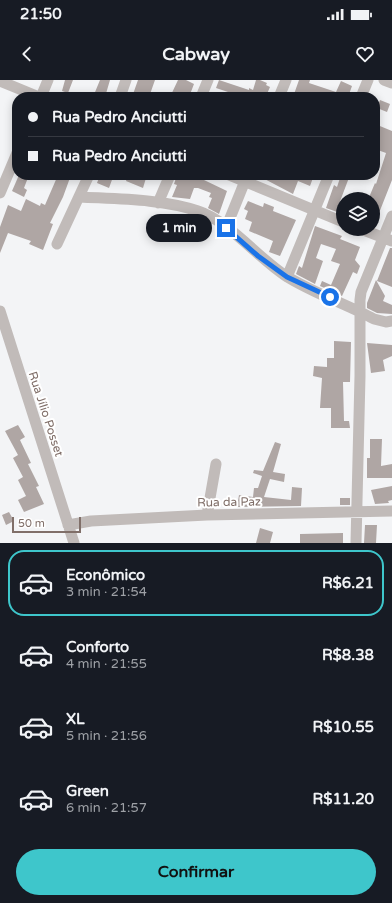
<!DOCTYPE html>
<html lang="pt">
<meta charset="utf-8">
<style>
:root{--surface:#171b24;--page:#20242c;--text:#f1f3f6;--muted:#9ea1a6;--line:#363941;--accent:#3ec6cb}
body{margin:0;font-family:"Varela Round",sans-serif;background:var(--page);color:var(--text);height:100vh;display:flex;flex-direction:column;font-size:15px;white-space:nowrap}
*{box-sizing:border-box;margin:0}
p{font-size:13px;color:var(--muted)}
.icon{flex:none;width:22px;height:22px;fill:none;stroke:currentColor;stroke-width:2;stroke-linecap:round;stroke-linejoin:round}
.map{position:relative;height:463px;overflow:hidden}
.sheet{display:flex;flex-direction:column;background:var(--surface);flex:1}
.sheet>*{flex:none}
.top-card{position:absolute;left:12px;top:12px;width:368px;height:88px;border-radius:16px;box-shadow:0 2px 10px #0003;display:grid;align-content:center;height:88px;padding:0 16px;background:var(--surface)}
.buttons{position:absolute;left:336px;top:112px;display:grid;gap:8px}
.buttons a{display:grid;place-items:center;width:44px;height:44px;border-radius:50%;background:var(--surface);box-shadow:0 2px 10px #0003;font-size:20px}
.scale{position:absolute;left:12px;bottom:10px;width:69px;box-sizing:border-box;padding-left:4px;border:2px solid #806f69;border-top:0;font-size:11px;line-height:14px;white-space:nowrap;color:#806f69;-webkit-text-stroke:3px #fff;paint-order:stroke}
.end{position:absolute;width:18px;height:18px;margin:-9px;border:5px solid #1a73e8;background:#fff;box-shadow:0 0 0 2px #fff}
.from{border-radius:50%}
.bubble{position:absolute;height:28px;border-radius:14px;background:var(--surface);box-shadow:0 2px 10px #0003;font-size:13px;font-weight:800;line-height:28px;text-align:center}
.top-card b{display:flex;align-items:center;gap:14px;height:38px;font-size:15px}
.top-card b+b{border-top:1px solid var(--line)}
.top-card i{width:10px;height:10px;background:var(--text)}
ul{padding:7px 0 0;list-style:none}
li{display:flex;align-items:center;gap:12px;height:66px;margin:0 8px 6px;padding:0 8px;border:2px solid transparent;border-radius:16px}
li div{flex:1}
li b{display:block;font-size:15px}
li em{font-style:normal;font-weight:800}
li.selected{border-color:var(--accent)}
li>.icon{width:36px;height:36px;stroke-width:1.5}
.primary-button{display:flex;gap:8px;margin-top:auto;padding:8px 16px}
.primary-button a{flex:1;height:46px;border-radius:24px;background:var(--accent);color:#111;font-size:16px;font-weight:800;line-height:46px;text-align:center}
.status{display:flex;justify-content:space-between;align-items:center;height:28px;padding:0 20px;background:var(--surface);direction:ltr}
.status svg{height:11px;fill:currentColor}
header{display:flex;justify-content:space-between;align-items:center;height:52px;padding:0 16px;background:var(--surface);font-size:18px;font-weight:800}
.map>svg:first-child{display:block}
.building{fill:#afa6a4}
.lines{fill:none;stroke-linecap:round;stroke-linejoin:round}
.minor{stroke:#c1bbb9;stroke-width:11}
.route{stroke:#1a73e8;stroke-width:5}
.labels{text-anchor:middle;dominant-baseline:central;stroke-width:4;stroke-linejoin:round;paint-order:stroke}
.street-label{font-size:12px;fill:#806f69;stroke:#fff}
</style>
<div class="status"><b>21:50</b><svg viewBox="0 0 49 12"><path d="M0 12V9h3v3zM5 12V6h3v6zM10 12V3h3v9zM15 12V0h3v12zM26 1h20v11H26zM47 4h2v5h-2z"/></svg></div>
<header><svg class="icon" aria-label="back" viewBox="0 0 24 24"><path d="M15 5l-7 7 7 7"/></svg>Cabway<svg class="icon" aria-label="heart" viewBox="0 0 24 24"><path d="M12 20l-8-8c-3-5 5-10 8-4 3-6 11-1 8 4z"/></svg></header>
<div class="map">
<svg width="392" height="463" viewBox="0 0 392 463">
<rect width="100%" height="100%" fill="#f3f4f6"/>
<!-- building -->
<path class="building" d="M65 0H73L68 13 62 11Z
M100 0H110L105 17H93Z
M138 0H155L149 17H132Z
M178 0H186L194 4 189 17H170Z
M219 0 249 10V8L253 10 256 0H260L267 3 266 5 270 7 267 14 259 12 270 17H229L231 13 216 8Z
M299 0H310L309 3 336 12 341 1 352 6 348 17H293Z
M380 20 390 24 387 32 377 28Z
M375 44 392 51V100L379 133 373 131V119H370V115L375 103 376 104 386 73 375 69Z
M19 95H29L24 108 27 110 24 117 12 111Z
M58 95H71L63 117 50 143 53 144 43 170 29 164 31 161 8 153 0 173V147L8 125 21 131 26 119 40 126 41 123 45 125Z
M100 95 113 97 109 108 97 103Z
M128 95H139L146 98 143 108 126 101Z
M177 95 189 99 190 96 204 100 227 111 219 134 208 128 212 118 209 117 211 113 198 108H194L190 119 172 117 177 105 174 104Z
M257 95H314L310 106 298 101 293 114Z
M341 95H350L339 124 343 126V134L326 128 334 105 337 107Z
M248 121 263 127 264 123 274 127 273 131 296 140 280 176 269 172 273 161 249 151 252 142 245 139 248 131 244 129Z
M315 146 342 156 340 159 360 167 355 180 360 186 357 194 353 192 342 216 320 206 322 201 331 205 340 184 331 181 336 169 321 164 316 178 323 181 315 204 296 194 299 186 302 188Z
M390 168H392V207L377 201Z
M376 200 385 216 383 221 392 225V234L377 233 367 228V223Z
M334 261 351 262 350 302H343L344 341H349L350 348H331V328H320L322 298 313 296 314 286 327 287V278H334Z
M367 263 392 265V276L383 280 385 291 371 293Z
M18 345 25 357 20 360 31 383 28 384 39 406 36 407 44 424 24 432 18 420 26 416 18 400 23 397 13 378 18 375 5 351Z
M370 359H382L381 386 392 384V398H367V378H370Z
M275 362 281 364 273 392 285 394 284 402 270 399 264 417 291 420 292 407 302 408 301 426 237 427 239 415 253 417 254 408H258L262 396 253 393 254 390 263 391Z
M392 406V420L388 421 389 423 375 424 371 410Z
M340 418H350V425H340Z
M9 432 14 441 6 445 2 435Z
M365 445H377L376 463H364Z
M260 448 273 452 270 463H256Z
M343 453V463H300V454Z"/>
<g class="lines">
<!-- minor -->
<path class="minor" d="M384 0 392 3
M0 1 39 17
M41 17 48 0
M120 17 126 0
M201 17 208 0
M279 17 286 0
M361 17 368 0
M229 95 343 142
M0 113 17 73
M80 117C117 119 163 119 198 131 229 141 258 178 286 196 313 213 346 224 374 239L386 242 392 241
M158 123 170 95
M226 148 247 96
M361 149 392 161
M57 164 89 95
M287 197 329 95
M0 231 74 463
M207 435 216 384
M68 445 91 441 207 435 392 431
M356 463 360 296V220L361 212 392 136"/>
</g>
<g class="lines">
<!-- route -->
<path class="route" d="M226 148 258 176 287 197 330 217"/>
</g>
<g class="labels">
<!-- street labels -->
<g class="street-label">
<text transform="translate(46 334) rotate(72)">Rua Jílio Posset</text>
<text transform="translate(229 422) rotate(-1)">Rua da Paz</text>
</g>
</g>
</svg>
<div class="buttons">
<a><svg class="icon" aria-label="layers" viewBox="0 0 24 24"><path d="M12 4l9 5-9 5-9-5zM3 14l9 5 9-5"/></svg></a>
</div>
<div class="scale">50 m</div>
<i class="end from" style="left:330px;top:217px"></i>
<i class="end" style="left:226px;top:148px"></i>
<div class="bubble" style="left:146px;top:134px;width:66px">1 min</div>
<div class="top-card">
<b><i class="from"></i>Rua Pedro Anciutti</b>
<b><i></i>Rua Pedro Anciutti</b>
</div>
</div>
<section class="sheet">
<ul>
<li class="selected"><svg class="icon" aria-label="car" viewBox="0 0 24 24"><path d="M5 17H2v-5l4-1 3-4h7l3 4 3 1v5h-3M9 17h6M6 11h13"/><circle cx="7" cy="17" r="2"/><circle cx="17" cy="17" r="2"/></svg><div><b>Econômico</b><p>3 min · 21:54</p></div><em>R$6.21</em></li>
<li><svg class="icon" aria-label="car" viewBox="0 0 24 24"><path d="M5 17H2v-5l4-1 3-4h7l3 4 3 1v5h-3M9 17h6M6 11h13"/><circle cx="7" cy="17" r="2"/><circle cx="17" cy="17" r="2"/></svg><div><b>Conforto</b><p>4 min · 21:55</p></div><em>R$8.38</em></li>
<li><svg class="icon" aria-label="car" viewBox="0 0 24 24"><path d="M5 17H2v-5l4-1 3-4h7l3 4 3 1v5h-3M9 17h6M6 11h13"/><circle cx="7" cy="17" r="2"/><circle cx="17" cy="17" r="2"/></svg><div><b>XL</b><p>5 min · 21:56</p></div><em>R$10.55</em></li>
<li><svg class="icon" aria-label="car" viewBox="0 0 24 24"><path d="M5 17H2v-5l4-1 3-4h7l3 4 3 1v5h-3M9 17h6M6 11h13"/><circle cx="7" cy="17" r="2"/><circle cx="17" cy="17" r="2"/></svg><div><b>Green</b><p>6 min · 21:57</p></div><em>R$11.20</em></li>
</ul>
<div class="primary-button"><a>Confirmar</a></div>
</section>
